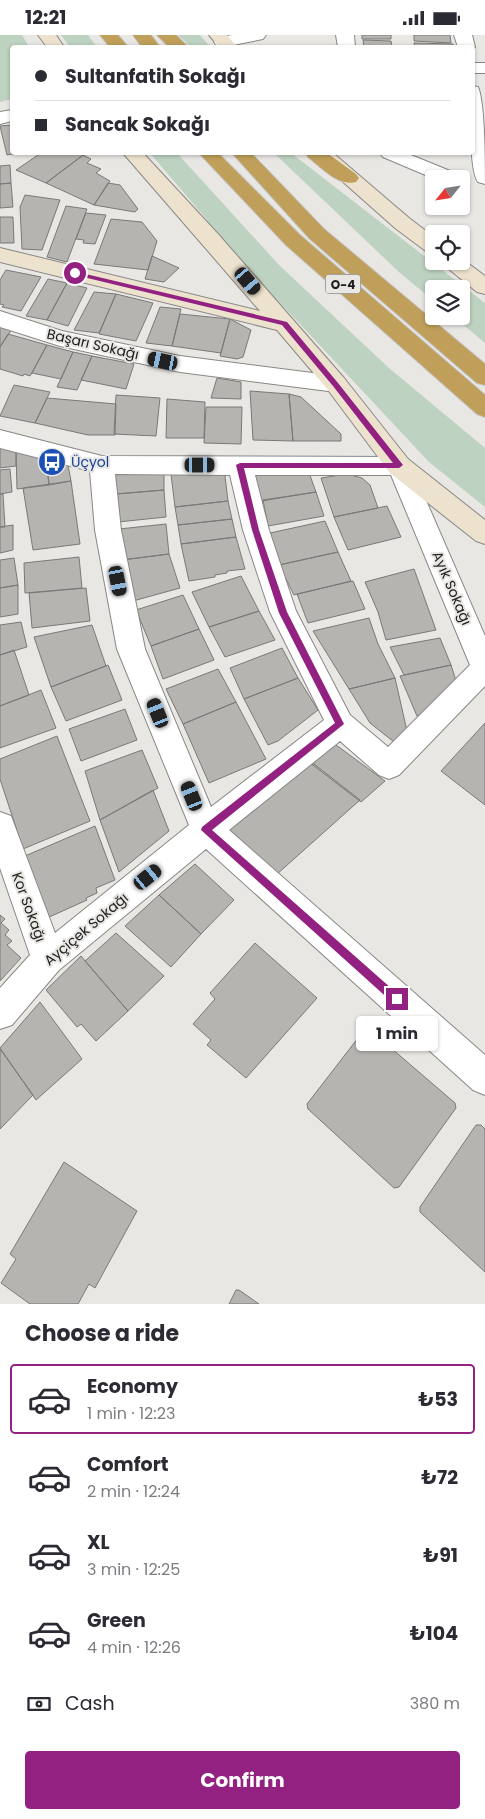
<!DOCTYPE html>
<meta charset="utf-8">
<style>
:root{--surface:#fff;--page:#f2f2f3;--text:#2b2b33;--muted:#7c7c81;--line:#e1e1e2;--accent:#932181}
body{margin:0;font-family:Poppins,sans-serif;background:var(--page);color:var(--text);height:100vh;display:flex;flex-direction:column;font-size:19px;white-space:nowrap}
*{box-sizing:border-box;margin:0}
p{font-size:16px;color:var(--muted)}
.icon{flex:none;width:28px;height:28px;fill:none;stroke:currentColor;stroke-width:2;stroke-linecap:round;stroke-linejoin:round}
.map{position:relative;height:1269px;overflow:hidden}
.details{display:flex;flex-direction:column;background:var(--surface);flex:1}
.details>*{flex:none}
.hud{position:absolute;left:10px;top:10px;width:465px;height:110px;border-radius:5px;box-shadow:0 1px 4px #0004;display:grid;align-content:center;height:110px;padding:0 25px;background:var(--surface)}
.needle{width:32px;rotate:240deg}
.fabs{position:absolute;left:425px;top:135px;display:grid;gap:10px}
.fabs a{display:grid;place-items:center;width:45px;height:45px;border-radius:5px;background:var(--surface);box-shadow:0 1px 4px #0004;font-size:25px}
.end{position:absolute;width:22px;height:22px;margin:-11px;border:6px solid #932181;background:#fff;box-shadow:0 0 0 2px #fff}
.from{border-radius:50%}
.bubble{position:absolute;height:35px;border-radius:5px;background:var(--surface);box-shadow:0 1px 4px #0004;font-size:16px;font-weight:700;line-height:35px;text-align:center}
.car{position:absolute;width:15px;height:30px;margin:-15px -8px;border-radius:6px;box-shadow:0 0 4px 1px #0007;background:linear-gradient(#222 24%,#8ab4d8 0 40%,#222 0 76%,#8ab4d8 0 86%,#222 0)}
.hud b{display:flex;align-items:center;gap:18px;height:48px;font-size:19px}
.hud b+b{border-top:1px solid var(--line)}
.hud i{width:12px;height:12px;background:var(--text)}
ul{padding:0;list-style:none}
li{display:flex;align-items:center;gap:15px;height:70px;margin:0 10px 8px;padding:0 15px;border:2px solid transparent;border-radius:5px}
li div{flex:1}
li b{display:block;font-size:19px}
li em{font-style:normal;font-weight:700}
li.selected{border-color:var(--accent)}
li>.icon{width:45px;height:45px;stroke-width:1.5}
h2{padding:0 25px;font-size:22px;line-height:60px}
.pay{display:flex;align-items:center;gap:12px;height:55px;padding:0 25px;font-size:19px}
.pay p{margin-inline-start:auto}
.action{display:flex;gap:10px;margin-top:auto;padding:10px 25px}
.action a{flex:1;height:58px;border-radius:5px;background:var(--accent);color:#fff;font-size:20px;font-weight:700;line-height:58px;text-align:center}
.status{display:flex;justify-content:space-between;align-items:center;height:35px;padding:0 25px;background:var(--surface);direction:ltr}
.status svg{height:14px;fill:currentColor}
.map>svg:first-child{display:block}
.green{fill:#bdd2c0}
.building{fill:#b6b4b1;stroke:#7b7977}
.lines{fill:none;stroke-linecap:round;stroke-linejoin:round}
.street-casing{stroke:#898785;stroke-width:2}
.secondary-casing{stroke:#898785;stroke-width:2}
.highway-casing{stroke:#c4c4c4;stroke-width:2}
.street{fill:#fff;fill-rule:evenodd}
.secondary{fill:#ece2cd;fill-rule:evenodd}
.highway{fill:#bf9f59;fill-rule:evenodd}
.route{fill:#932181}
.labels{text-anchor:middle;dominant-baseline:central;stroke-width:4;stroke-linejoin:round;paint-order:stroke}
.shield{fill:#e9e7e4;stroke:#5a5957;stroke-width:1}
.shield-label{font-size:12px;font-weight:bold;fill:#1d1c1b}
.street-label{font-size:14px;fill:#1d1c1b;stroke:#e9e7e4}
.transit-label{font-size:14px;fill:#164399;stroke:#e9e7e4;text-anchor:start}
</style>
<div class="status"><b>12:21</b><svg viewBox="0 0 49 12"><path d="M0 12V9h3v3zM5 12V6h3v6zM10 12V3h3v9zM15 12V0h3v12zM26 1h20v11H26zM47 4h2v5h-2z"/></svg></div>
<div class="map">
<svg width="485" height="1269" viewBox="0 0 485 1269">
<rect width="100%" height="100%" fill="#e9e7e4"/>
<!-- green -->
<path class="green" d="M0 0H22L29 12H12V64L0 67Z
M61 0H88L97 12H70Z
M178 0H200L210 12H191Z
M150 118H177L279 230 389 333 485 413V472L429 427 253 239Z
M274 118H291L485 268V308L453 281H461V254H434V266L400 238Z"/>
<!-- building -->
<path class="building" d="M362 0H391V4H362Z
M414 0H450L451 8 414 6Z
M363 5 391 6 392 12H364Z
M414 8 453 9 454 12H415Z
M12 90V118H18L7 120 0 91Z
M41 118 44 119 46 118H86L46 148 16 135Z
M83 120 91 124 87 128 101 134 96 138 110 146 94 170 46 148Z
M10 130 11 148 0 149V131Z
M11 148 13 172 0 173V149Z
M108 148 120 150 138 174 135 177 94 170Z
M25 160 60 165 42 215 22 214 20 172Z
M66 171 87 174 67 227 47 222Z
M86 178 106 180 95 209 83 208 84 205 76 204Z
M0 182H13L14 208H0Z
M111 184 142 187 157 206 148 235 94 229Z
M152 221 179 233 164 247 145 244Z
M6 235 41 242 21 276 2 272 4 270 0 269V245Z
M48 244 67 248 47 285 26 281Z
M67 248 87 253 68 291 47 285Z
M94 257 116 259 99 298 74 295Z
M116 259 153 268 136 306 99 299Z
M160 272 181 274 172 311 146 308Z
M180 279 230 284 221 318 172 311Z
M230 284 251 295 243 322 237 324 220 321Z
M0 288 14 291 0 312Z
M8 299 47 310 30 341 24 339 23 341 0 334V312Z
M47 310 73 317 61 344 32 338Z
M73 317 92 321 77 355 57 352Z
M92 321 134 329 126 354 81 345Z
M217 343 241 347V364L211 363Z
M14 350 50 357 35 388 0 381Z
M250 356 289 359 293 406 253 405Z
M289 359 301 362 341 399V406H293Z
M116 360 160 363 156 401 114 399Z
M47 363 116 369 115 400H88L35 388Z
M167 364 205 367 204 403H166Z
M206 372H242L241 409 204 408Z
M0 408 16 412V431L0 433Z
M16 416 46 421 49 450 17 454Z
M46 421 67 425 71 446 49 450Z
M115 431 164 434V455L116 459Z
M249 432 308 435 316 457 255 467Z
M224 433 228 466 175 472 171 439Z
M10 434 12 457 0 459V435Z
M347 439 362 443 370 450 378 473 334 482 321 443Z
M71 446 80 509 33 515 23 453Z
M164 455 166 482 118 487 116 459Z
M316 457 324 481 268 491 263 465Z
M0 459H3L5 492H0Z
M228 466 232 484 178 490 175 472Z
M387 471 401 502 348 515 334 482Z
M232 484 236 502 181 509 178 490Z
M325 486 338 517 279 530 270 498Z
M166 489 169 519 122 525 119 494Z
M13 490V515L0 518V492Z
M236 502 245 534 227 536V538L215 540V542L189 546 181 509Z
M338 517 351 546 294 560 279 530Z
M169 519 180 553 133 566 122 525Z
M79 522 82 553 25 558 24 528Z
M14 523 18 550 0 553V525Z
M414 534 436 595 386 605 378 577 365 547Z
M241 541 259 576 209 592 192 557Z
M353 546 365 574 308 588 297 559Z
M18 550V579L0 582V553Z
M86 553 90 586 32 593 29 558Z
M183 560 199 594 151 611 136 575Z
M259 576 275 605 225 622 209 592Z
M369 583 378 609 395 643 349 654 313 596Z
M21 587 27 612 0 620V590Z
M92 590 106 631 51 652 34 602Z
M199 594 214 625 163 644 151 611Z
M440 603 451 630 404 640 390 612Z
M282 613 298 643 244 664 230 633Z
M14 615 29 660 0 671V620Z
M108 630 122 665 66 686 51 652Z
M451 630 457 649 423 680 417 681 400 641Z
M218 634 236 667 183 689 166 654Z
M298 643 318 675 278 706 268 710 244 664Z
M395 643 407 696 394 707 370 688 349 654Z
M41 655 56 693 0 713V671Z
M236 667 266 724 209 748 183 689Z
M125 674 137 705 81 726 69 694Z
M485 688V770L441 736Z
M57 701 90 786 23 814 0 744V724Z
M332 707 385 746 361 767 309 727Z
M142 715 158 753 100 785 85 736Z
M314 729 360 765 276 840 227 795 302 730Z
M153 755 169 796 119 837 100 785Z
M95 791 115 845 96 853 97 858 86 863 87 865 47 883 25 821Z
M195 829 234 865 201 899 159 860Z
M159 860 201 899 171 932 125 891Z
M0 880 5 884 1 888 9 895 5 900 12 906 7 910 21 923 0 946Z
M116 898 164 941 128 976 85 926Z
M255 908 317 963 246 1043 207 1010 211 1005 193 989 215 964 210 958Z
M81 921 128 976 96 1006 81 989 77 992 46 955Z
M40 967 82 1024 36 1065 0 1013Z
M365 994 370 995 455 1068 456 1073 399 1152 394 1153 308 1074 307 1069Z
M0 1014 33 1060 0 1094Z
M476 1090H481L485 1094V1237L420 1177V1172Z
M64 1127 137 1176 95 1253 89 1249 78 1269H30L1 1248 16 1224 10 1219Z
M236 1255H239L259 1269H229Z"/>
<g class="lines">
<!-- street casing -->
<g class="street-casing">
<path id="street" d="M232 0H266L263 4 223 12 217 11 214 7 217 3Z
M336 0H354L355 12H338Z
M454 0H472L475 12 472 15V12H458Z
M472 28H485V38H472Z
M472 51 478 52C485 68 485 128 485 149L478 147C468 132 472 73 472 51Z
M12 75V86L0 89V77Z
M380 118H406L460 140 463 144 461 146V144H435L383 122Z
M0 276 62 296 180 321 336 341 344 343 347 349 344 355 336 357 180 337 60 311 0 292Z
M0 395 102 421 399 422 408 424 485 601V651L399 740 389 744 379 740 340 706 229 795 485 1020V1060L473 1055 206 814 59 935 12 990 0 994V953L30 920 0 833V777L11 781 55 898 189 790 117 614 95 495 90 436 0 413ZM115 439 230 440 243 495 270 577 324 685 211 772 145 614 121 495ZM255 440H391L470 630 388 712 350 680 296 576 269 495Z"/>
</g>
<!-- secondary casing -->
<g class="secondary-casing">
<path id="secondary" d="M38 0H56L64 12H47Z
M209 0H227L237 12H219Z
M123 118H143L218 199 344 343 408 424 485 485V509L476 506 390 438 328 355 277 295 0 227V213L260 276Z
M313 118H333L409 183 434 202V219L427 217 395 193 315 122Z
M461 223 485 241V259L477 257 445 231 442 226H461Z"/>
</g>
<!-- highway casing -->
<g class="highway-casing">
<path id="highway" d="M100 0H118L128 12H110Z
M133 0H151L160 12H142Z
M157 0H176L188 12H169Z
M199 118H218L300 200 485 360V382L477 379 286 210Z
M232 118H251L324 194 485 329V350L477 348 310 204Z
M306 118H327L356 139 359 143 356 147C339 152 321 132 308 122Z"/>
</g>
<!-- street -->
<use href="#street" class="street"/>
<!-- secondary -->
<use href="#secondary" class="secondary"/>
<!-- highway -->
<use href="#highway" class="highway"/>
</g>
<!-- route -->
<path class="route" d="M73 236 287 287 338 348 403 430 399 433H244L259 495 287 577 344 689 212 795 400 961V968H393L201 795 202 792 335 688 279 578 252 495 236 430 240 428H393L333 351 282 290 75 240 73 239Z"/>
<!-- icons -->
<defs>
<g id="bus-disc" transform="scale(1.4375)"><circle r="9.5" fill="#1a4fb4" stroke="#e9e7e4"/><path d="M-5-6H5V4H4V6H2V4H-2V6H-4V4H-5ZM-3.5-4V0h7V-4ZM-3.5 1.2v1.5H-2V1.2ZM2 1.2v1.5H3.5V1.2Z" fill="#fff"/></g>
</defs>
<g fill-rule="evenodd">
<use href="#bus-disc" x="52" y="427"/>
</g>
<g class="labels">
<!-- shield labels -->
<rect class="shield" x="325.5" y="239.5" width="35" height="19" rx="4"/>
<g class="shield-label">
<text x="343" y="249">O-4</text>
</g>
<!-- street labels -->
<g class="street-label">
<text transform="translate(93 309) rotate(13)">Başarı Sokağı</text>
<text transform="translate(452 553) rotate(67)">Ayık Sokağı</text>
<text transform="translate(29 872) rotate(70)">Kor Sokağı</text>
<text transform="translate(86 894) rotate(-40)">Ayçiçek Sokağı</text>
</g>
<!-- transit labels -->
<g class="transit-label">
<text x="71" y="427">Üçyol</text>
</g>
</g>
</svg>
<div class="fabs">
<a><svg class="needle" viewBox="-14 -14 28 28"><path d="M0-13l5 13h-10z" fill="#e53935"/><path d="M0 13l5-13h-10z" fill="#7c7c81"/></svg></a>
<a><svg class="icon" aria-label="locate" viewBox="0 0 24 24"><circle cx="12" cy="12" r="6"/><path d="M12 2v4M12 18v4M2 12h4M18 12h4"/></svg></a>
<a><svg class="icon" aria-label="layers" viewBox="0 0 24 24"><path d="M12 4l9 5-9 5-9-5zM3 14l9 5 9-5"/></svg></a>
</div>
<i class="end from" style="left:75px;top:238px"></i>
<i class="end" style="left:397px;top:964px"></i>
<div class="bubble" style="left:356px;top:981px;width:82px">1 min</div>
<i class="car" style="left:248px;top:246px;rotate:140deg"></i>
<i class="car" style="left:163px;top:326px;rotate:282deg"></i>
<i class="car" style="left:200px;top:430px;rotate:90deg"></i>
<i class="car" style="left:118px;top:546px;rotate:169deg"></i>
<i class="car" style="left:158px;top:678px;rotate:338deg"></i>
<i class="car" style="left:192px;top:761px;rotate:338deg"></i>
<i class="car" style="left:148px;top:842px;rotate:51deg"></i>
<div class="hud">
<b><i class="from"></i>Sultanfatih Sokağı</b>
<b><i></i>Sancak Sokağı</b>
</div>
</div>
<section class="details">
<h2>Choose a ride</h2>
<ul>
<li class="selected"><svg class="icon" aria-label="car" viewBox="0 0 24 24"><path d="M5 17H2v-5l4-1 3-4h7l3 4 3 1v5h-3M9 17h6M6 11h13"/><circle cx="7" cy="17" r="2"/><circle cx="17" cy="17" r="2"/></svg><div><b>Economy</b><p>1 min · 12:23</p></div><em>₺53</em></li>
<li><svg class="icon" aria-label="car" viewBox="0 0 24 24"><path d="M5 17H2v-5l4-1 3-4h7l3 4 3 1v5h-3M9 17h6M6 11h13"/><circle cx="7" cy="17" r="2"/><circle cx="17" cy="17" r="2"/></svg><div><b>Comfort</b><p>2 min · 12:24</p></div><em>₺72</em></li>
<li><svg class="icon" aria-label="car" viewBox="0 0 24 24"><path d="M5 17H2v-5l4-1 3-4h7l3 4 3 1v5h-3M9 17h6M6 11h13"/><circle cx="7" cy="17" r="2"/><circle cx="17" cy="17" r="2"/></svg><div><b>XL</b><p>3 min · 12:25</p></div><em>₺91</em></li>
<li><svg class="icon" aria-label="car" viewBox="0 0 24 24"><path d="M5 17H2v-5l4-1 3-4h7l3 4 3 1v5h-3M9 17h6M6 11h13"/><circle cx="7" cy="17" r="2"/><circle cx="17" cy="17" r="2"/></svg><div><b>Green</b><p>4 min · 12:26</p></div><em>₺104</em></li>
</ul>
<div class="pay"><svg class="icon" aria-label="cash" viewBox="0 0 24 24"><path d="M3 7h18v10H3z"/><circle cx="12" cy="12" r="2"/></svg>Cash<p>380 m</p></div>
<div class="action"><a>Confirm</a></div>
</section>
